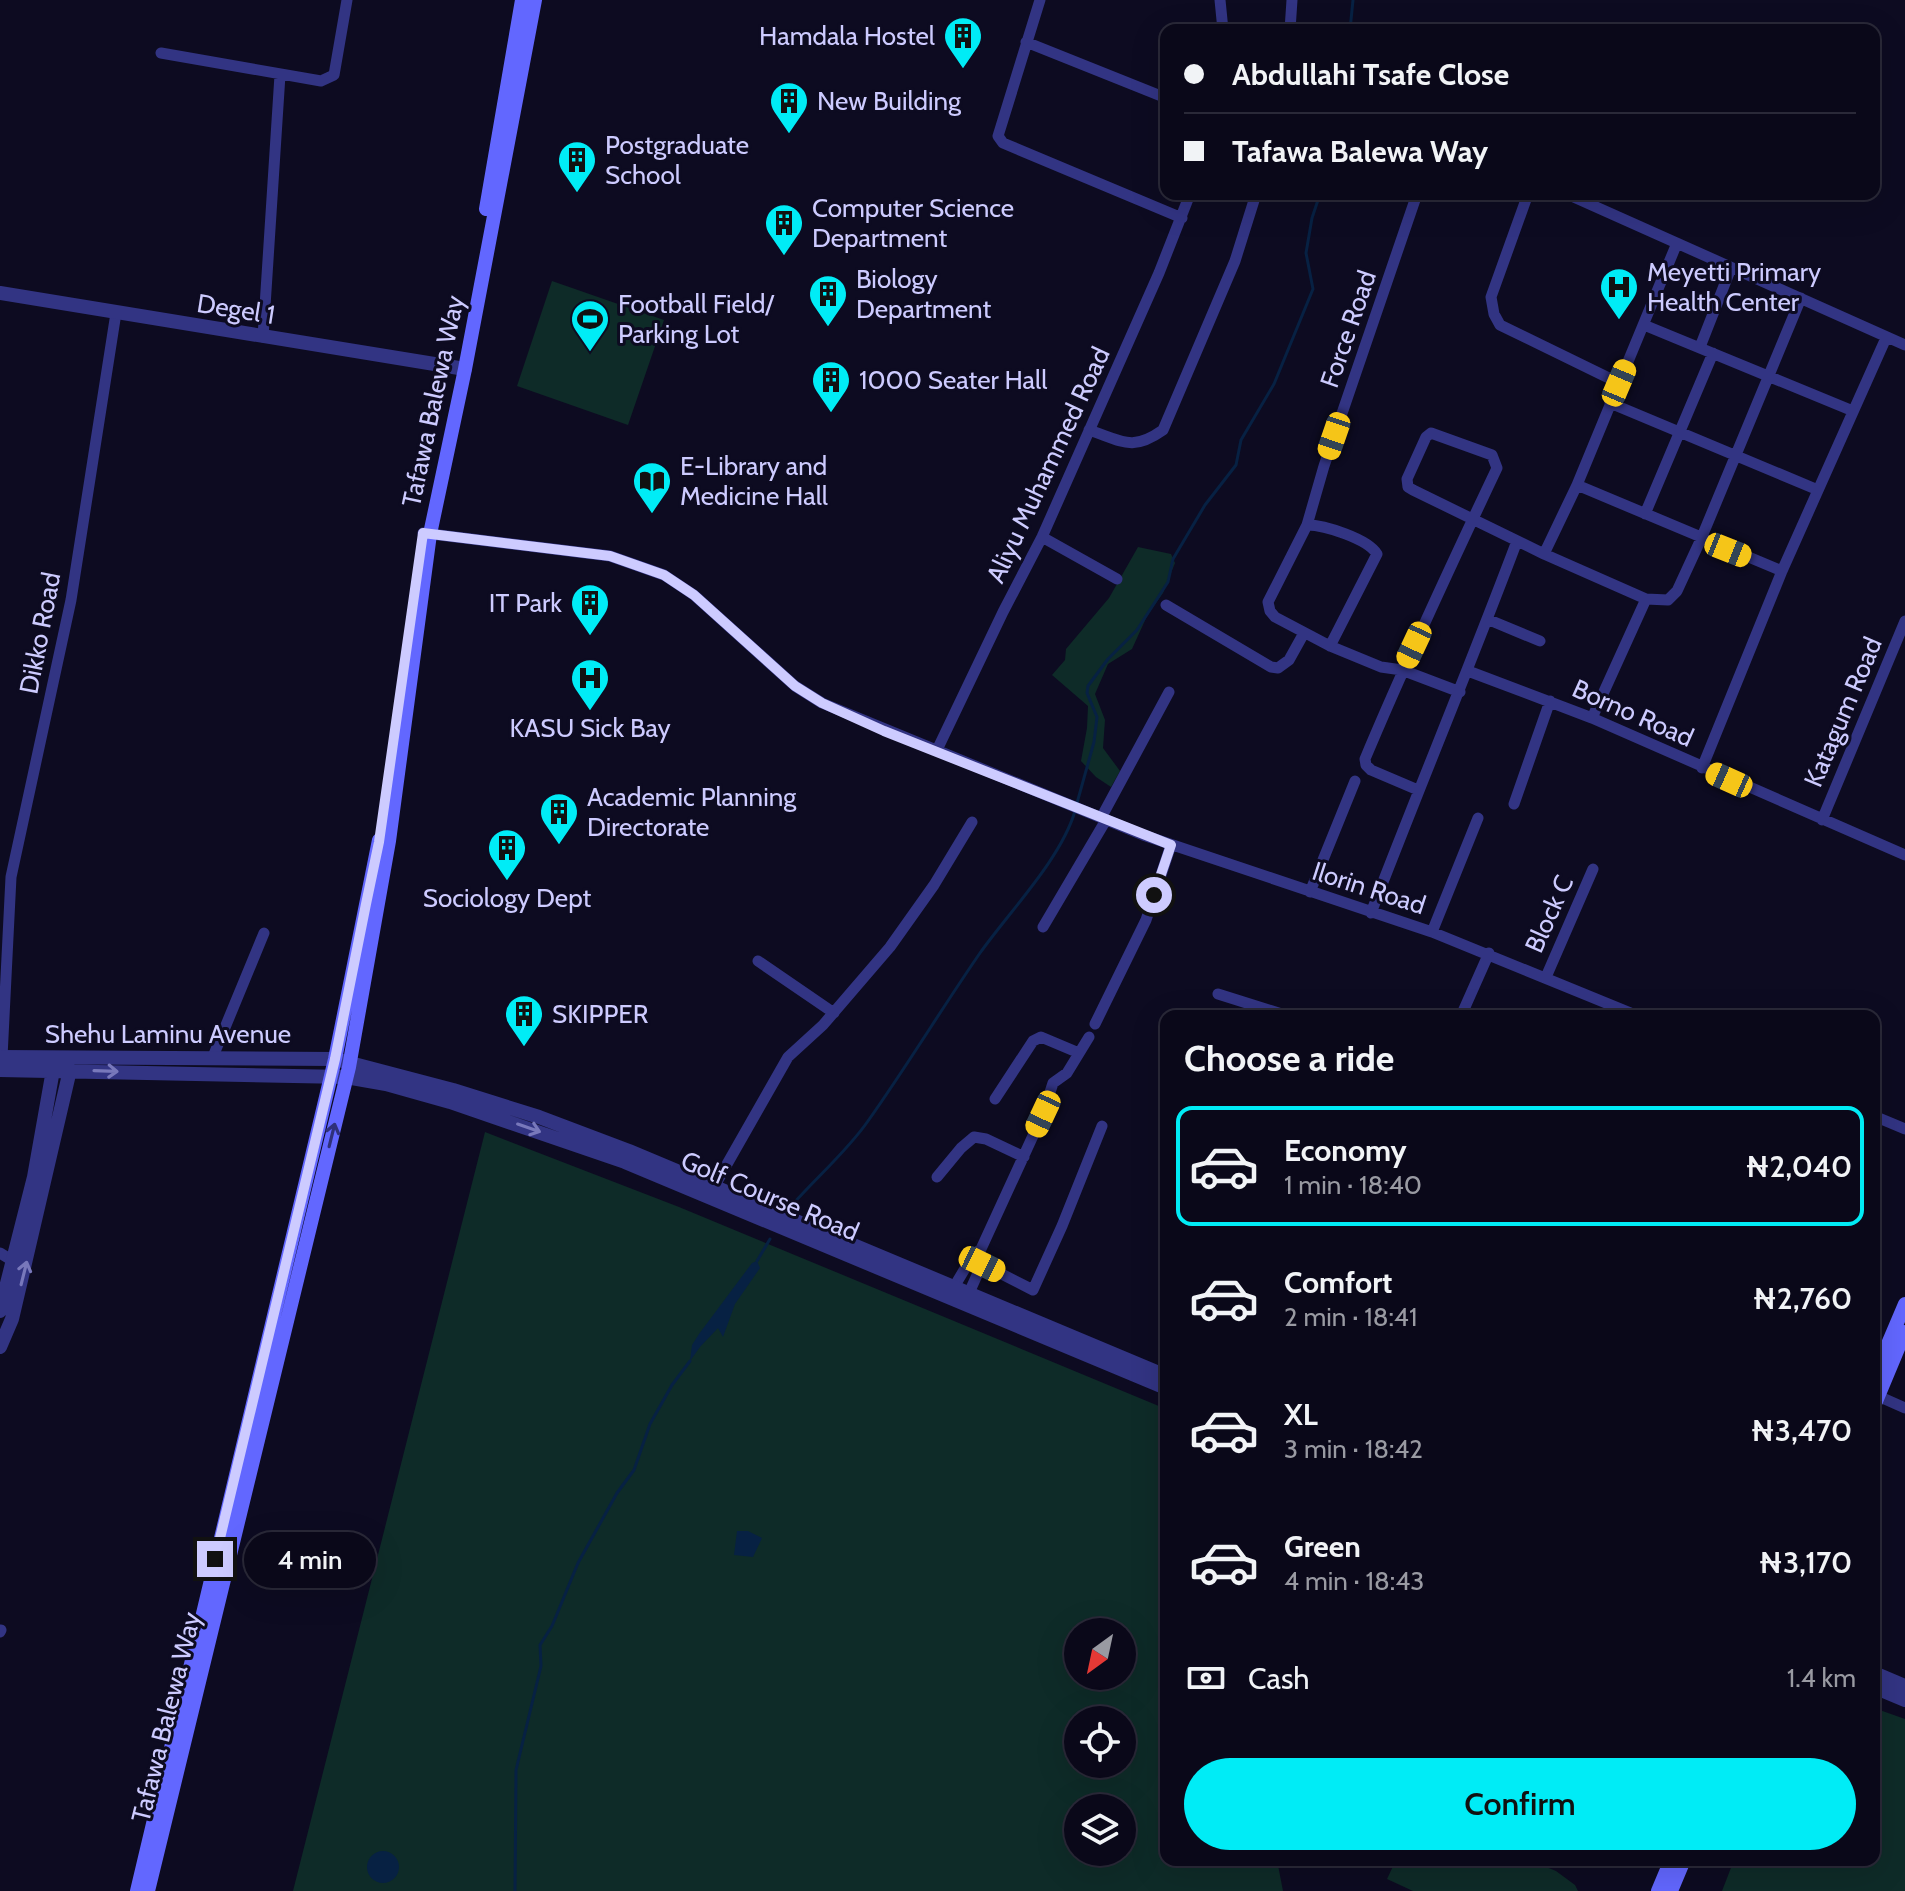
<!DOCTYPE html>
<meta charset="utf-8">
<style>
:root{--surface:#0a0819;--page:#181626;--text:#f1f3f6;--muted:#999aa2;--line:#2a2938;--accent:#00ecf6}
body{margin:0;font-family:Cabin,sans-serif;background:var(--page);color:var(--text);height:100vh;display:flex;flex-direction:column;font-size:30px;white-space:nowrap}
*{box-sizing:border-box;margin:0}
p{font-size:26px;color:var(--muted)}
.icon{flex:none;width:44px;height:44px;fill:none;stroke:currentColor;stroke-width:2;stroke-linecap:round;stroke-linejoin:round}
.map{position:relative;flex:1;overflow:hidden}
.side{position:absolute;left:1160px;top:1010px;width:720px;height:856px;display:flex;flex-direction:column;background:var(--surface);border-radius:16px;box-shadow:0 8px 32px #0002,0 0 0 2px var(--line)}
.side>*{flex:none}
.top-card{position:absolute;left:1160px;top:24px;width:720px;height:176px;border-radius:16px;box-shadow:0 8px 32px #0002,0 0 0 2px var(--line);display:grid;align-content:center;height:176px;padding:0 24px;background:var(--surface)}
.needle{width:52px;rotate:213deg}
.tools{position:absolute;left:1064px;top:1618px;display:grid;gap:16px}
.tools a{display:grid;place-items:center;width:72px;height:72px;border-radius:50%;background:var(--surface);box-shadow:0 8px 32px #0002,0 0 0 2px var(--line);font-size:40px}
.end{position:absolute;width:36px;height:36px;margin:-18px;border:10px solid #cdcbff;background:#111;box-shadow:0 0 0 4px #111}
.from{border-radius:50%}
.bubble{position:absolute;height:56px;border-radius:28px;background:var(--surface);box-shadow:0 8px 32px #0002,0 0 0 2px var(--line);font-size:26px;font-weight:600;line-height:56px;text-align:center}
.car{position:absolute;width:24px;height:48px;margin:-24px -12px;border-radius:10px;box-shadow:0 0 6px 2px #0007;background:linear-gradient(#f5c518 24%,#345 0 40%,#f5c518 0 76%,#345 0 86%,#f5c518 0)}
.top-card b{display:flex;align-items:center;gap:28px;height:76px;font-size:30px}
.top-card b+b{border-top:2px solid var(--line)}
.top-card i{width:20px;height:20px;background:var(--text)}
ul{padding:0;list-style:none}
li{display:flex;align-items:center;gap:24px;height:120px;margin:0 16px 12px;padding:0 8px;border:4px solid transparent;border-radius:16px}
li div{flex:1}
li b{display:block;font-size:30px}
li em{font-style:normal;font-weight:600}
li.selected{border-color:var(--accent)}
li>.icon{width:72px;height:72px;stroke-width:1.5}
h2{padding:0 24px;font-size:36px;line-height:96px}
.pay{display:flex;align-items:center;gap:20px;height:88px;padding:0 24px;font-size:30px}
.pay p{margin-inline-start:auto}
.action{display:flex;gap:16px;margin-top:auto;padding:16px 24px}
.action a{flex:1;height:92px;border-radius:48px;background:var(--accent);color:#111;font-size:32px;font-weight:600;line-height:92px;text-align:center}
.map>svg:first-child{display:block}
.green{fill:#0e2b28;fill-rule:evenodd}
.water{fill:#072143}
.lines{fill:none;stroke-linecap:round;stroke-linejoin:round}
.stream{stroke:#072143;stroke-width:3}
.minor{stroke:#323483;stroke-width:11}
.tertiary{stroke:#323483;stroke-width:14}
.secondary{stroke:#6267ff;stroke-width:14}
.oneway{stroke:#7878bb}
.oneway2{stroke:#2f307a}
.route{stroke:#cdcbff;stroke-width:10}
.labels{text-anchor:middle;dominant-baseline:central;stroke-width:6;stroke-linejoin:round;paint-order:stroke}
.poi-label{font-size:26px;fill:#cdcbff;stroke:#0d0b21;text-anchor:start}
.street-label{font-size:26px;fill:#cdcbff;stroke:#0d0b21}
</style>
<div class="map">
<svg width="1905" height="1891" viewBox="0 0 1905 1891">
<rect width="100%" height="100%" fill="#0d0b21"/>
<!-- green -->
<path class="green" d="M552 281 664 320 628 425 517 386Z
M1138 547 1171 554 1175 563 1163 593 1147 616 1132 649 1108 664 1095 694 1105 720 1103 748 1120 771 1111 787 1096 777 1081 761 1087 728 1088 706 1052 675 1065 660 1066 649 1109 598Z
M485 1132 679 1207 1166 1409V1860H1277L1283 1891H293ZM1078 1632H1122V1676H1078ZM1078 1720H1122V1764H1078ZM1078 1808H1122V1852H1078Z
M1874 1708 1905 1719V1891H1722L1734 1860H1874Z
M1396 1860H1529L1556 1871 1575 1885 1578 1891H1413L1387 1879Z"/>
<!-- water -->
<path class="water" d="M757 1261 760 1268 735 1304 723 1337 718 1328 700 1347 690 1361 692 1345 699 1334 752 1263Z
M737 1531H748L762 1538 753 1557 734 1555Z
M367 1867a16 16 0 1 1 32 0a16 16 0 1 1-32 0Z"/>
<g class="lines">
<!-- stream -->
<path class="stream" d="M1350 30 1353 0
M1077 803 1094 742 1097 717 1087 693 1088 686 1108 659 1137 630 1168 582 1173 559 1205 505 1236 465 1241 440 1274 384 1313 289 1306 253 1312 218 1320 194
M794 1203C818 1176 848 1150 868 1121 907 1066 942 1008 980 953 1009 912 1061 859 1075 811
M757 1261 770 1239
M515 1891 516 1770 541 1666 540 1645 552 1626 578 1563 617 1493 634 1470 650 1424 672 1385 690 1361"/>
<!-- minor -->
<path class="minor" d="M1040 0 998 136 1003 143 1182 218
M1220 0 1223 30
M1290 30 1292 0
M1026 42 1166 98
M161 53 321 81 334 75 347 0
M1417 194 1324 466 1307 525 1268 602 1270 611 1275 617 1330 646 1381 667 1402 670 1460 692
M1528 194 1491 297 1494 314 1500 325 1619 383
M1567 194 1905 345
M1644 325 1853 411
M263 337 280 75
M1700 347 1731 268
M1610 403 1818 490
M1089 430C1122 441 1132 452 1163 430L1235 261 1256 194
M1577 485 1782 571
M1645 514 1713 353
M1307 525C1325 525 1368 539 1377 554L1330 646
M423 533 610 556 664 575 694 595 795 686 822 703 1143 835 1432 932 1638 1016
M1042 537 1117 579
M1544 554 1577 485 1677 243
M1166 605 1271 667 1278 668 1289 660 1304 633
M1487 619 1540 641
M1468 671 1592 718 1905 855
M1592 718 1646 599
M937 750 1003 612 1042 537 1159 273 1190 194
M1702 768 1782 571 1886 338
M1418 790 1371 770 1366 765 1365 759C1406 661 1451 565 1497 468L1492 455 1431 433 1426 437 1407 479 1408 487 1413 490 1544 554 1646 599 1668 600 1677 591 1701 539 1801 298
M1514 804 1550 701
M1101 818 1169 692
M1822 820 1905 621
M1310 892 1355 781
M1371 913C1419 788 1470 666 1517 541
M1043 927 1106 820
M1432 932 1478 818
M758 961 834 1013
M1546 977 1593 869
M1218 994 1288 1016
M1461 1016 1489 953
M1095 1024 1146 920 1171 845
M2 1057 11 877 71 600 116 313
M212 1059 264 933
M995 1099 1033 1041 1041 1037 1079 1053
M1874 1116 1905 1129
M937 1177 961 1148 974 1137 986 1139 1024 1157
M714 1187 788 1057 823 1025 890 947 934 885 972 822
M0 1253 13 1261
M982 1264 1033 1290 1062 1226 1102 1126
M954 1287 973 1255 981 1249 1043 1114 1053 1083 1067 1073 1089 1037
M969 1293 982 1264V1257
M1878 1396 1905 1408
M0 1632 1 1630"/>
<!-- tertiary -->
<path class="tertiary" d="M0 293 465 369
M0 1057 335 1059 453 1090 539 1117 629 1151 1166 1376
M0 1070 346 1077 386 1084 450 1102 625 1162 1166 1388
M0 1311 34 1177 53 1070
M0 1347 12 1319 70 1070
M1874 1673 1905 1686
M1874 1687 1905 1700"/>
<!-- secondary -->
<path class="secondary" d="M486 209 522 0
M1874 1377 1905 1304
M1874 1406 1905 1332
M137 1891 335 1059 379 840
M148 1891 349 1067 389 841 430 534 465 369 535 0
M1658 1891 1671 1860
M1671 1891 1684 1860"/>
</g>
<!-- one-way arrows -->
<defs><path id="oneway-shaft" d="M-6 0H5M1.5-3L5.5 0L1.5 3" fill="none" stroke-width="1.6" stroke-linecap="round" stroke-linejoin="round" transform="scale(2)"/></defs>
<g class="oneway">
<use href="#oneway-shaft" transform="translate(106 1071) rotate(2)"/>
<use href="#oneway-shaft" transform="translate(529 1128) rotate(19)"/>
<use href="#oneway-shaft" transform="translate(24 1273) rotate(-76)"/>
</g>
<use class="oneway2" href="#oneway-shaft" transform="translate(332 1135) rotate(-76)"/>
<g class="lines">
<!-- route -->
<path class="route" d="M215 1559 335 1059 366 904 379 842 423 533 610 556 664 575 694 595 795 686 822 703 884 731 1171 845 1154 895"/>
</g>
<!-- icons -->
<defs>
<g id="building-pin" transform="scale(2)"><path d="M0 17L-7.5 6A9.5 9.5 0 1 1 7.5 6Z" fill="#00ecf6" stroke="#0d0b21"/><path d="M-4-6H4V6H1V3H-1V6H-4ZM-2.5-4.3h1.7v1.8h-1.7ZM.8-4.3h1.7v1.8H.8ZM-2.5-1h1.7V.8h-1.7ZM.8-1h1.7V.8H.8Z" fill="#111"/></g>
<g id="hospital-pin" transform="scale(2)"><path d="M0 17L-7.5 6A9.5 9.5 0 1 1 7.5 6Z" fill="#00ecf6" stroke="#0d0b21"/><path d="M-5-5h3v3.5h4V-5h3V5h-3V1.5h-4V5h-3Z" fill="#111"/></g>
<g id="stadium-pin" transform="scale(2)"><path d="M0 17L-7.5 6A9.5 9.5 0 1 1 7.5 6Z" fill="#00ecf6" stroke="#0d0b21"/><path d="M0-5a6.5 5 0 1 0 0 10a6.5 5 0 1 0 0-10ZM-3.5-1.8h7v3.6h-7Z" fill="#111"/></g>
<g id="library-pin" transform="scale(2)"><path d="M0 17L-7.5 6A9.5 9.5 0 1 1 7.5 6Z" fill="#00ecf6" stroke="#0d0b21"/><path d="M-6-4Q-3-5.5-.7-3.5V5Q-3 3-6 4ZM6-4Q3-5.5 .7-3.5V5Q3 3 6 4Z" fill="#111"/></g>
</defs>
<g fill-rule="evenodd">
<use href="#building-pin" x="963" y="36"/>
<use href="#building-pin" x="789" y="101"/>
<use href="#building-pin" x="577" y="160"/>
<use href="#building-pin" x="784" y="223"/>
<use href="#hospital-pin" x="1619" y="287"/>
<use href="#building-pin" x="828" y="294"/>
<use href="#stadium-pin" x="590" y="319"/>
<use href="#building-pin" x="831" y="380"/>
<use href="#library-pin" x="652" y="481"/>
<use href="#building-pin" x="590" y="603"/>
<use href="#hospital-pin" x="590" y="678"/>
<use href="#building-pin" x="559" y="812"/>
<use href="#building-pin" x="507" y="848"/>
<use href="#building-pin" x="524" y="1014"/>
</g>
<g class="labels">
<!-- poi labels -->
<g class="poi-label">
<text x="935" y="36" text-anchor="end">Hamdala Hostel</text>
<text x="817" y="101">New Building</text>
<text x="605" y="145">Postgraduate<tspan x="605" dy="30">School</tspan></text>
<text x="812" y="208">Computer Science<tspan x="812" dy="30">Department</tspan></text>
<text x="1647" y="272">Meyetti Primary<tspan x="1647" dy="30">Health Center</tspan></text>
<text x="856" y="279">Biology<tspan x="856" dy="30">Department</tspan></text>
<text x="618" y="304">Football Field/<tspan x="618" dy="30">Parking Lot</tspan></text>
<text x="859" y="380">1000 Seater Hall</text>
<text x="680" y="466">E-Library and<tspan x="680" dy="30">Medicine Hall</tspan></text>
<text x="562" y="603" text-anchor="end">IT Park</text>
<text x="590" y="728" text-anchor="middle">KASU Sick Bay</text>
<text x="587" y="797">Academic Planning<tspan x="587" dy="30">Directorate</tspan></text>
<text x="507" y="898" text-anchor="middle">Sociology Dept</text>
<text x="552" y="1014">SKIPPER</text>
</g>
<!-- street labels -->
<g class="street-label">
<text transform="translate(236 309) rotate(9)">Degel 1</text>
<text transform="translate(1348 329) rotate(-71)">Force Road</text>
<text transform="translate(433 401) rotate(-78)">Tafawa Balewa Way</text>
<text transform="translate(1048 465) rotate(-65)">Aliyu Muhammed Road</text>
<text transform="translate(40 633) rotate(-79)">Dikko Road</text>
<text transform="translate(1843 712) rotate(-67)">Katagum Road</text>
<text transform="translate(1633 713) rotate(24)">Borno Road</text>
<text transform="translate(1369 888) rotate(18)">Ilorin Road</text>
<text transform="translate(1549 914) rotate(-66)">Block C</text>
<text x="168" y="1034">Shehu Laminu Avenue</text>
<text transform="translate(770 1196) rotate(23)">Golf Course Road</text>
<text transform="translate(166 1717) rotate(-76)">Tafawa Balewa Way</text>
</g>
</g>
</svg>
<div class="tools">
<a><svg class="needle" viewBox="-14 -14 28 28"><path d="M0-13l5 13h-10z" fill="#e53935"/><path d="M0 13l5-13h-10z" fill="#999aa2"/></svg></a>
<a><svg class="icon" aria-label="locate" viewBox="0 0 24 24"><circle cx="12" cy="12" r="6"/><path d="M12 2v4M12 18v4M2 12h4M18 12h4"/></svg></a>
<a><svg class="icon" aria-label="layers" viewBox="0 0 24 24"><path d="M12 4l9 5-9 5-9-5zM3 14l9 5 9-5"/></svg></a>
</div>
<i class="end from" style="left:1154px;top:895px"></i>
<i class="end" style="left:215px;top:1559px"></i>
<div class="bubble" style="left:244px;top:1532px;width:132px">4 min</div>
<i class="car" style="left:1619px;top:383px;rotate:23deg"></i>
<i class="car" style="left:1334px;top:436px;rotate:199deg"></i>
<i class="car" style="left:1728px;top:550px;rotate:112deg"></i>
<i class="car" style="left:1414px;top:645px;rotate:205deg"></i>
<i class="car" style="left:1729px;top:780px;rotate:294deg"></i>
<i class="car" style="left:1043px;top:1114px;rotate:205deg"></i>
<i class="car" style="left:982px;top:1264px;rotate:116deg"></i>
<div class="top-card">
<b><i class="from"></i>Abdullahi Tsafe Close</b>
<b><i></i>Tafawa Balewa Way</b>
</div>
<section class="side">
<h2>Choose a ride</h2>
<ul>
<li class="selected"><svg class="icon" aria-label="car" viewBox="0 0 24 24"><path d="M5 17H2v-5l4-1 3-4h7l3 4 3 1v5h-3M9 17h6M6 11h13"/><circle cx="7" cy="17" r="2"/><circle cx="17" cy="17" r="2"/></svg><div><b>Economy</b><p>1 min · 18:40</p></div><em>₦2,040</em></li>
<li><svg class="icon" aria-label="car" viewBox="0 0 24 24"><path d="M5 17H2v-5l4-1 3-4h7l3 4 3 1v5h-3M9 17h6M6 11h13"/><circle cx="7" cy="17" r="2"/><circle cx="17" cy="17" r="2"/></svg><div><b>Comfort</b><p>2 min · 18:41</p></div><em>₦2,760</em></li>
<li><svg class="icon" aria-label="car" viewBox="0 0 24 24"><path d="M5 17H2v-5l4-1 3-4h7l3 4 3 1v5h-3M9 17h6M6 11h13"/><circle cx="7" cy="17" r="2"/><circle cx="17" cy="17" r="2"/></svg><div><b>XL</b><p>3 min · 18:42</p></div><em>₦3,470</em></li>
<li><svg class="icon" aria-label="car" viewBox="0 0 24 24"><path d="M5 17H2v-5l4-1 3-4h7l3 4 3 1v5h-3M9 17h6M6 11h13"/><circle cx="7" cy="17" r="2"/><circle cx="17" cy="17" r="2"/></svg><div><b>Green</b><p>4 min · 18:43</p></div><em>₦3,170</em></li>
</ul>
<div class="pay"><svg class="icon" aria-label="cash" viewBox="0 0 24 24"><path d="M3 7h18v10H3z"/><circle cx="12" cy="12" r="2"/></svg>Cash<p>1.4 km</p></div>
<div class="action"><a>Confirm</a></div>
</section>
</div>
